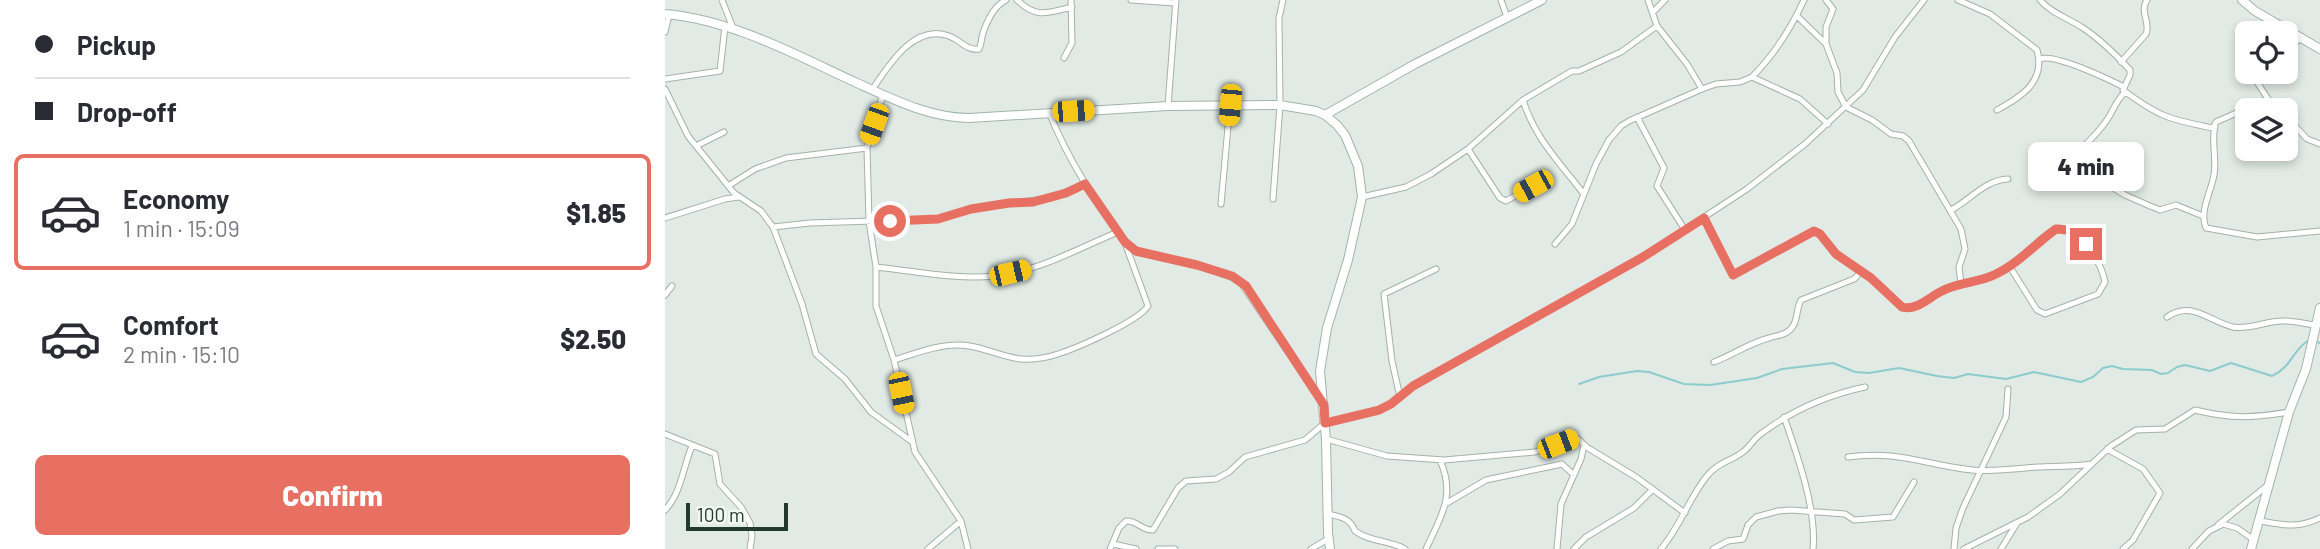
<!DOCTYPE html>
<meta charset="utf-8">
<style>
:root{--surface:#fff;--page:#f2f2f3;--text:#2b2b33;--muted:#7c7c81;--line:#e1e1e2;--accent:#e87062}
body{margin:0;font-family:Barlow,sans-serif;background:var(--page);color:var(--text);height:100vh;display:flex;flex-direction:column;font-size:26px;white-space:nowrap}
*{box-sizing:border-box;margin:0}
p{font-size:23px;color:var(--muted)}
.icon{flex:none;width:38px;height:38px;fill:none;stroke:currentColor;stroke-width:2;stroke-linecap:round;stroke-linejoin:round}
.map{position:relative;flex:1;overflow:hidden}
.drawer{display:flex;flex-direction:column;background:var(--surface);width:665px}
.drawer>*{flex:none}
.guide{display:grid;align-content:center;height:154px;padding:0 35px;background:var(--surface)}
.fabs{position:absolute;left:1570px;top:21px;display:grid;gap:14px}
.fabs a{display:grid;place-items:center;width:63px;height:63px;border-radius:10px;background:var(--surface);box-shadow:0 4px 10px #0003;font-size:35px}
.scale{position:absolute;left:21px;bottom:18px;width:102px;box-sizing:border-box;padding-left:7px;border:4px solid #233a30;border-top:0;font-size:19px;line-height:24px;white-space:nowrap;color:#233a30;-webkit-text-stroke:5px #f1f7f3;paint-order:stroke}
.end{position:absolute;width:32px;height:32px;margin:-16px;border:9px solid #e87062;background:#fff;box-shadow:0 0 0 4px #fff}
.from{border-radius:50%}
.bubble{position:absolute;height:49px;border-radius:10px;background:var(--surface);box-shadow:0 4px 10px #0003;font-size:23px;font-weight:800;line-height:49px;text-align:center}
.car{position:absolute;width:21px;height:42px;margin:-21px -10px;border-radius:9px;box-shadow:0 0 5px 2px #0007;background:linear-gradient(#f5c518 24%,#345 0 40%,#f5c518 0 76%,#345 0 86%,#f5c518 0)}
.guide b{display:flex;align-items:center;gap:24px;height:66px;font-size:26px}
.guide b+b{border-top:2px solid var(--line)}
.guide i{width:18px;height:18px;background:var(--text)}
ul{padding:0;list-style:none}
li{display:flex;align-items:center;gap:21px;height:116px;margin:0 14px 10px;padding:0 21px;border:4px solid transparent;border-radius:10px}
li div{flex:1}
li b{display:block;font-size:26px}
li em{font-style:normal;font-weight:800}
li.current{border-color:var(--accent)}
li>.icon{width:63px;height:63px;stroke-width:1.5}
.button{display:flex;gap:14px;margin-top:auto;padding:14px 35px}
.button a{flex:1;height:80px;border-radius:10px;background:var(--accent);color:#fff;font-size:28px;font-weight:800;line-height:80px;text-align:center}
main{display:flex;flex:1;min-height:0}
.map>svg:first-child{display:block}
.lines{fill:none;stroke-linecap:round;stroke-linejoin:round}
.stream{stroke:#8dcbcc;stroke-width:2}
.street-casing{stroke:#a4b2ab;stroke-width:7}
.secondary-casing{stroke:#a1b5ab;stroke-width:10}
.street{stroke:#fff;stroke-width:5}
.secondary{stroke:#fff;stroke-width:8}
.route{stroke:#e87062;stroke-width:9}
</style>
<main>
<section class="drawer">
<div class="guide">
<b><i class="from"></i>Pickup</b>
<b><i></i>Drop-off</b>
</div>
<ul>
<li class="current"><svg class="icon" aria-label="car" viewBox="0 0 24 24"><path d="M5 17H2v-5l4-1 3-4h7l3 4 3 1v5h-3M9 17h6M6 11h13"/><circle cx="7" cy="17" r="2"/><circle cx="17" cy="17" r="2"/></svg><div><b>Economy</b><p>1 min · 15:09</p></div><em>$1.85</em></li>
<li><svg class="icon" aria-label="car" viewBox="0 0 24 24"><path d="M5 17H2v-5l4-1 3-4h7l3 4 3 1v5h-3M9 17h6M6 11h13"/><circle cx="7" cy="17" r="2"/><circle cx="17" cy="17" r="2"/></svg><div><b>Comfort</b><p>2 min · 15:10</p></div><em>$2.50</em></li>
</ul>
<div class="button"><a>Confirm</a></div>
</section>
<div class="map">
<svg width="1655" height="549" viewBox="0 0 1655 549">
<rect width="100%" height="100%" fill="#e1eae5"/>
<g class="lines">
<!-- stream -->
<path class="stream" d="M1649 340 1655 343
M914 384 934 377 972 371 984 372 1019 384 1045 385 1092 378 1117 369 1168 363 1190 372 1204 373 1234 368 1272 376 1289 378 1303 374 1341 379 1369 372 1416 382 1428 377 1438 368 1447 366 1458 369 1487 370 1496 374 1503 373 1512 367 1520 365 1545 371 1566 363 1607 376C1628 366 1627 350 1644 340"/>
<!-- street casing -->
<g class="street-casing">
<path id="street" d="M57 0 68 28
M352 0C372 19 382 13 407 7
M466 0 510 3
M836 0 842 17
M983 0 992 26 1022 64 1037 89
M1161 0 1168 9 1161 27V44
M1293 0 1325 14 1372 50C1381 82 1356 97 1332 110
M1375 0C1386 13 1403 18 1418 28 1435 39 1451 55 1465 70V75L1458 90C1494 117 1506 120 1548 128L1551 122 1603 99
M988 12 1000 0
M1132 16 1161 44 1172 73 1173 92 1181 107 1207 120 1226 134 1238 136 1244 141 1296 229 1300 249 1294 267 1296 283
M0 32 4 15
M1620 54 1635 38
M399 58 407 43 406 0
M1375 59C1389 53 1443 79 1459 87
M1456 62 1481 34C1486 23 1474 11 1482 0
M1596 72 1590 79 1603 99 1616 110
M1087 77C1109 55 1126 28 1139 0
M0 79 55 71 60 26
M0 89 23 136 69 193 96 211 108 227 137 304 151 354 180 379 206 412 246 441
M207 90C223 66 249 23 284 36 295 40 302 51 314 49 317 43 316 39 318 33 322 21 329 6 341 0
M1460 92C1449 103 1448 113 1439 124 1429 138 1414 148 1408 164L1460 195 1485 206 1495 210 1511 205 1538 216
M218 94 202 148 204 221 211 267V306L229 360 250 452 296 521 303 549
M858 100C869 137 895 163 918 193
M503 106 511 0
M384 112C403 160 430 201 460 242L471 252 532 265 574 280 657 402
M1620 115 1642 139 1655 144
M972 117 999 168 992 186 1020 230
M1550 126C1546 142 1552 158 1549 175 1546 192 1534 212 1541 228L1592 237 1655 231
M31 146 59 132
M803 149 835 198 841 201 868 186
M63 186 90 169 121 158 202 148
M697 197 741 187 766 174 803 149 858 100 907 71H914L956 52 992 26
M608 199 615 105 614 18 618 0
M556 204 565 105
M1286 210C1305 200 1320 180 1343 179
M0 218 60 199 74 197
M1039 218 1068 275 1146 232H1153L1171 254 1206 278 1237 307C1252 311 1264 297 1276 291 1298 280 1322 281 1343 268 1360 257 1375 235 1394 228 1416 233 1436 260 1440 282L1433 294 1380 314 1372 310 1345 267
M108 227 145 223 273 219 306 209 386 198 420 184
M890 244 907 224 931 164 944 140 956 126 964 121 1037 89 1051 84 1075 82 1087 77 1135 99 1163 124
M211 267C250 271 290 280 330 276 372 272 414 248 453 232
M0 295 7 286
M1502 317C1527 300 1543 321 1568 327 1583 330 1602 321 1617 321 1628 320 1639 324 1650 325
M229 360C249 354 271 345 292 345 313 344 335 357 356 359 369 360 381 358 393 354 412 348 474 321 483 306L460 243
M1049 362C1068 355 1084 343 1104 338 1113 335 1123 335 1128 326 1133 319 1131 309 1136 300L1189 279 1197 271
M735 397 727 361 719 294 771 269
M1119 417C1132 454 1152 510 1148 549
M0 434 50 454 55 484 76 507 85 523 87 536 85 549
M661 439 722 456 779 460 870 452 907 439H913L923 448 971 477 1020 513
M1442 449 1478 469 1495 493 1468 540 1458 549
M1183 457C1233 450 1260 465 1307 470 1328 472 1350 469 1372 467 1390 466 1407 467 1426 464
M782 503 821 480 897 464 909 475
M0 510C16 494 18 467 27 446
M663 514C676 517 685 518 690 531 705 542 724 540 740 549
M1595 521C1619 525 1631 529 1655 518
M1553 525 1603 485
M448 544 471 549
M263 549 296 521
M445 549 454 528 461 521C472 520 477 531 488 530L513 488 521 481 551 479 564 472 580 457 640 440 660 423 714 410 726 404 748 386 978 257 1082 189 1140 144 1198 90 1230 37 1259 0
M493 549H510
M646 549 663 539
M761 549C776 516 791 496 775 460
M892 549 896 504 916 459 919 445
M909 549 921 537 969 508 988 489
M996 549C1015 527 1024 498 1042 476 1052 463 1066 461 1078 452 1085 447 1089 438 1097 433 1128 410 1162 395 1200 387
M1048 549 1063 541 1078 539 1083 525 1091 517 1113 511 1126 510 1180 514 1189 520 1228 517 1249 482
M1289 549 1291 528 1298 508 1341 417 1343 389
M1299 549 1363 517 1395 494 1446 446 1471 430 1500 429 1530 410C1566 419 1587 418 1624 412
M1336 549 1352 523
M1527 549 1544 531 1558 524 1572 528 1589 540"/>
</g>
<!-- secondary casing -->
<g class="secondary-casing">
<path id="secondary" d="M1577 0 1590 11 1655 49
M0 14C68 20 131 55 192 83 227 99 265 118 304 118L503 106 615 105 651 111 660 115 672 125 680 135 693 166 697 197 683 260 662 328 655 371 661 439 663 533 665 549
M660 115 750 64 877 0
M1586 549 1624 412 1641 369 1655 308"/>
</g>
<!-- street -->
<use href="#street" class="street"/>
<!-- secondary -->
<use href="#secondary" class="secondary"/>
</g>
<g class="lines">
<!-- route -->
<path class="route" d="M225 221 273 219 306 209 344 203 368 202 401 193 420 184 460 242 471 251 532 265 567 276 581 286 659 405 660 423 714 410 726 404 748 386 978 257 1039 218 1068 275 1149 231 1155 234 1171 254 1206 278 1237 307C1252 311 1264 297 1277 291 1293 282 1312 283 1329 275 1353 264 1370 244 1391 229L1402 230 1421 244"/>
</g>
</svg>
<div class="fabs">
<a><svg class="icon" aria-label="locate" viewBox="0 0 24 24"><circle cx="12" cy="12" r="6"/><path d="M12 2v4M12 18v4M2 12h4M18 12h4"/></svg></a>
<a><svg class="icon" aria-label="layers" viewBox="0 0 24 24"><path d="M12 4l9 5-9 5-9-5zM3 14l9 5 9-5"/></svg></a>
</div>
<div class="scale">100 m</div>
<i class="end from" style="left:225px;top:221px"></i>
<i class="end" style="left:1421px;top:244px"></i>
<div class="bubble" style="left:1363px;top:142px;width:116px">4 min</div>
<i class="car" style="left:565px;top:105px;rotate:185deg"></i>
<i class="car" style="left:408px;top:111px;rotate:87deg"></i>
<i class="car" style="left:209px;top:124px;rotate:200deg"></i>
<i class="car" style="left:868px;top:186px;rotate:241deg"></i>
<i class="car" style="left:345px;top:273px;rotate:77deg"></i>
<i class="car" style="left:236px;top:393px;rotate:168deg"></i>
<i class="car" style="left:893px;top:444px;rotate:69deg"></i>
</div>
</main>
